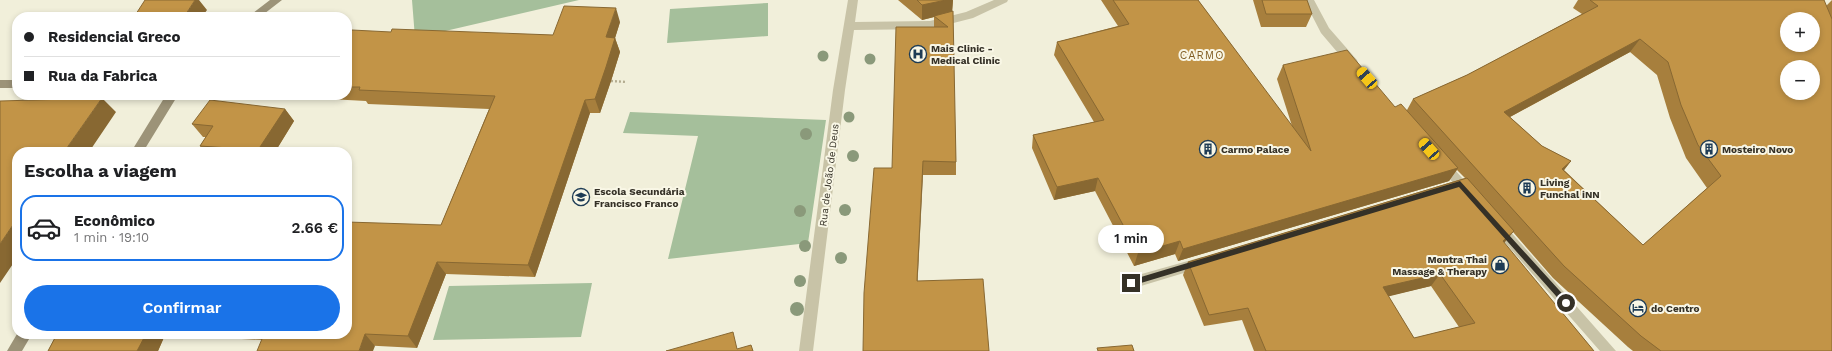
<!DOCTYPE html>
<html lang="pt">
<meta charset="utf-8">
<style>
:root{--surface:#fff;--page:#f6f6f6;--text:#202124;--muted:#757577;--line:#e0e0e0;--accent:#1a73e8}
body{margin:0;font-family:"Work Sans",sans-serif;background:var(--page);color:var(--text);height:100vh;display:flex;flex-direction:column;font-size:15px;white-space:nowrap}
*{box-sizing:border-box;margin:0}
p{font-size:13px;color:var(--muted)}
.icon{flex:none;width:22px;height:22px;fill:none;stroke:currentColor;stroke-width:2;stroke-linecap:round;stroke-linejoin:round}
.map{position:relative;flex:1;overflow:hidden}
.panel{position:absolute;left:12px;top:147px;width:340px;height:192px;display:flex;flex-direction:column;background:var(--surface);border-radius:16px;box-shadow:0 2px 6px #0003}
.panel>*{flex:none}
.guide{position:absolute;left:12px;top:12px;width:340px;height:88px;border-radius:16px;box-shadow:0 2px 6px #0003;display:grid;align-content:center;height:88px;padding:0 12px;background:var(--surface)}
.buttons{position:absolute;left:1780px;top:12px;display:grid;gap:8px}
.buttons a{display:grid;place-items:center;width:40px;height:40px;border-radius:50%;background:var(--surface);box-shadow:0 2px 6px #0003;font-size:20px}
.end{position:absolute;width:18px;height:18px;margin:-9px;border:5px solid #353127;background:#fff;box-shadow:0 0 0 2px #fff}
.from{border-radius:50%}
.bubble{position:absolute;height:28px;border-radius:14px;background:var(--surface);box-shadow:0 2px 6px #0003;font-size:13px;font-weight:600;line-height:28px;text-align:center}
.car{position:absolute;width:12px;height:24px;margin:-12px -6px;border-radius:5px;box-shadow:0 0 3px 1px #0007;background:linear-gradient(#f5c518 24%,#345 0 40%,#f5c518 0 76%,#345 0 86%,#f5c518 0)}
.guide b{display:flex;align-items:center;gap:14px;height:38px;font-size:15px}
.guide b+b{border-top:1px solid var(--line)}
.guide i{width:10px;height:10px;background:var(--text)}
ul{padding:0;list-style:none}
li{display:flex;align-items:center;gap:12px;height:66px;margin:0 8px 6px;padding:0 4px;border:2px solid transparent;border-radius:16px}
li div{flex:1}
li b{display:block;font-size:15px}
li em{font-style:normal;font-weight:600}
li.active{border-color:var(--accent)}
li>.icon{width:36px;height:36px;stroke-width:1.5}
h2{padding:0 12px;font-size:18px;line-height:48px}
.cta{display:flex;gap:8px;margin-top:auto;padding:8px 12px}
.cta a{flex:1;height:46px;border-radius:24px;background:var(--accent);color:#fff;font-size:16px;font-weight:600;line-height:46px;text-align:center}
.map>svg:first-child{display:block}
.green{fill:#a5bf9b}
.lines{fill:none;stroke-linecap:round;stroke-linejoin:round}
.path{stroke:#b4ad91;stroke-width:2.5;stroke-dasharray:2 2;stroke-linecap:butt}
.lane{fill:#c8c3a7;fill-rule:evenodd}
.street{fill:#c8c3a7;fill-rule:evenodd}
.secondary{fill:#9c9378;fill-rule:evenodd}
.tree{fill:#8a997a}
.wall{fill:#a77f3d;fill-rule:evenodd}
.shaded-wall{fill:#886832}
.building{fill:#c29447;stroke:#886832;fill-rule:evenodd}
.route{fill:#353127}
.labels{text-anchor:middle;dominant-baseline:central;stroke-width:4;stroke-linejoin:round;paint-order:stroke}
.poi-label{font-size:10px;font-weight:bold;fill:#353127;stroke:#f9f7e6;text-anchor:start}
.street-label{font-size:10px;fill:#353127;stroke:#f9f7e6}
.neighbourhood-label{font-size:11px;letter-spacing:1px;fill:#815e23;stroke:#f9f7e6}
</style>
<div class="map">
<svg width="1832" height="351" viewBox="0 0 1832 351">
<rect width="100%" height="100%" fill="#f1efda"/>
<!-- green -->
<path class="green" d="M412 0H579L415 38Z
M768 3V36L667 43 670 9Z
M630 112 826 120 808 243 668 259 698 136 623 133Z
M592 283 581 337 433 340 449 286Z"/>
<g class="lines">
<!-- path -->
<path class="path" d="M611 81 627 82"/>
<!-- lane -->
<path class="lane" d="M1202 257 1207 258 1208 262 1207 266 1131 289 1126 287 1124 283 1126 279 1131 277Z"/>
<!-- street -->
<path class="street" d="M848 0H858L855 22 930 21 966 12 994 0H1008L1007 2 973 18 930 29 854 30 845 90 813 351H799L833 90Z
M1304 0H1314L1329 28 1357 60 1358 63 1357 66H1349L1321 33Z
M1442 158 1446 160 1473 190 1475 193 1473 196 1469 198 1465 196 1438 166 1436 163 1438 160Z
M1498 221 1502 222 1616 351H1600L1494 230 1492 226 1494 222Z"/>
<!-- secondary -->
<path class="secondary" d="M270 0H282L260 17H248Z
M0 80H17V88H0Z
M166 95H178L143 152H131Z
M17 334H32L22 351H7Z"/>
</g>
<!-- trees -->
<g class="tree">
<circle cx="823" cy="56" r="5.5"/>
<circle cx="870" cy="59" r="5.5"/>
<circle cx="849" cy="117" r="5.5"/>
<circle cx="806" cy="134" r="6"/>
<circle cx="853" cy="156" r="6"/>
<circle cx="845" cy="210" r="6"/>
<circle cx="800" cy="211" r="6"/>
<circle cx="805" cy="246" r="6"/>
<circle cx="841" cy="258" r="6"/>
<circle cx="800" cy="281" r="6"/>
<circle cx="797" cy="309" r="7"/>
</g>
<!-- wall -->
<path class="wall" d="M898 0H953L952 11 956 162V175H923L863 351 892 168 934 27V17L922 20Z
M1101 0H1198L1292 126 1277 79 1283 65 1395 107 1407 110 1413 99 1467 75 1582 14 1573 8 1578 0H1824L1826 6 1832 0V351H1633L1628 347 1553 278 1513 232 1504 243 1594 351H1254L1242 320 1204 326 1183 275 1188 262 1465 178 1457 170 1449 181 1178 261 1175 254 1134 266 1095 191 1054 200 1032 148 1033 135 1094 122 1054 55 1057 42 1118 26ZM1630 52 1657 75 1670 118 1686 158 1707 188 1643 245 1564 170 1571 161 1542 146 1510 117ZM1431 286 1459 327 1414 338 1388 296Z
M1253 0H1307L1312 14 1306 27H1261Z
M620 22 615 38 620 52 611 81 600 113H590L535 277 446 274 417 348 165 335 158 351H48L57 334H347L441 225 489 109 368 104 366 101 329 99 326 95H347V39L391 32 553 35Z
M285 109 294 121 275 152H205L200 146 206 137H203L192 124Z"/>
<!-- shaded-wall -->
<path class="shaded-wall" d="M195 0H199L207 10 202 17H184Z
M946 0H953L952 14 934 16V17L922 20V5Z
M616 8 620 22 611 51 606 37Z
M615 38 620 52 611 81 600 113 595 99Z
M1640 39 1630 52 1495 125 1504 112Z
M102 98 116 112 89 152H64Z
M585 100 590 113 535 277 528 265Z
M285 109 294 121 275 152H260L258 150Z
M923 161V175L917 293V281Z
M1571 161 1561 174 1562 169Z
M1458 168 1449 181 1178 261 1183 249Z
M1098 178 1095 191 1054 200 1057 187Z
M17 219V258L0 283V244Z
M1514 231 1504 243 1503 241Z
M1180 241 1175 254 1134 266 1138 253Z
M437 262 446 274 417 348 408 336Z
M1440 274 1431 286 1374 300 1383 287Z
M146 334H164L165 335 158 351H137Z
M365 334 375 346 373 351H359Z"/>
<!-- building -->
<path class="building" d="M145 0H195L184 17H134Z
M917 0H946L922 5Z
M1113 0H1198L1311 151 1283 65 1347 50 1395 107 1401 104 1458 168 1183 249 1180 241 1138 253 1098 178 1057 187 1033 135 1104 120 1057 42 1129 24Z
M1262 0H1307L1312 14H1266Z
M1590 0H1824L1832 19V351H1661L1641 336 1564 266 1413 99 1467 75 1598 6ZM1787 19H1813V45H1787ZM1640 39 1668 62 1681 105 1698 145 1721 176 1643 245 1562 169 1571 161 1542 146 1504 112ZM1787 67H1813V93H1787Z
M564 6 616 8 606 37 615 38 606 67 595 99 585 100 528 265 437 262 408 336 365 334 359 351H257L264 334H347V222L441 225 495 96 359 90 360 87H347V39L352 30 391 32 392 29 553 35Z
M953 11 956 162 923 161 917 281 983 279 989 351H863L864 293 874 168H892L896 27H948L934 16Z
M102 98 64 152H17V219L0 244V101Z
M210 100 285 109 258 150 200 146 213 126 192 124Z
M1467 178 1514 231 1503 241 1594 351H1266L1248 308 1209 315 1188 262ZM1440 274 1475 323 1414 338 1383 287Z
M733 332 737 349 751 345 753 351H666Z
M57 334H146L137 351H48Z
M1132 345 1134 351H1098L1097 348Z"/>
<!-- route -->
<path class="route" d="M1460 181 1569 301V305H1564L1459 187 1131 286 1127 283 1131 280Z"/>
<!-- icons -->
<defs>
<g id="hospital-ring" transform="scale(0.9)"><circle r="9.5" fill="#f9f7e6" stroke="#1e3c55" stroke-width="1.5"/><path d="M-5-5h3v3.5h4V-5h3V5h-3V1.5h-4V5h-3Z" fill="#1e3c55"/></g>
<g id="building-ring" transform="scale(0.9)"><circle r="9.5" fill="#f9f7e6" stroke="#1e3c55" stroke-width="1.5"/><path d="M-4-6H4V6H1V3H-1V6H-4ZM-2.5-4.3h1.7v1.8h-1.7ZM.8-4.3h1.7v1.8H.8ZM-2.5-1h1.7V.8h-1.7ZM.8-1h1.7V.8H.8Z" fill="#1e3c55"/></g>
<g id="school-ring" transform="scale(0.9)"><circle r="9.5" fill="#f9f7e6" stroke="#1e3c55" stroke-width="1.5"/><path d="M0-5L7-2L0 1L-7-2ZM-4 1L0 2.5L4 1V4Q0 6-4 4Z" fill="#1e3c55"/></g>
<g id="shop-ring" transform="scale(0.9)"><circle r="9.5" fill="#f9f7e6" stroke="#1e3c55" stroke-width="1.5"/><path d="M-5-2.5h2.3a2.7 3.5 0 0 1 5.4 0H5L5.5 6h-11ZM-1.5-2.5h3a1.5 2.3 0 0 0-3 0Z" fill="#1e3c55"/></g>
<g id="hotel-ring" transform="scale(0.9)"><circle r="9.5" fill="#f9f7e6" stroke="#1e3c55" stroke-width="1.5"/><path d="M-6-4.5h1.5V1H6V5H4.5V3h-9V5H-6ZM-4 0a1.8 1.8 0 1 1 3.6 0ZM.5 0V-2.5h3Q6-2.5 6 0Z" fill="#1e3c55"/></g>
</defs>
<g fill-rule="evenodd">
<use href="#hospital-ring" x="918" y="54"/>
<use href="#building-ring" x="1208" y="149"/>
<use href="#building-ring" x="1709" y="149"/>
<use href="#building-ring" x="1527" y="188"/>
<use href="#school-ring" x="581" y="197"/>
<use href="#shop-ring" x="1500" y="265"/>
<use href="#hotel-ring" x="1638" y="308"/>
</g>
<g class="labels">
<!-- poi labels -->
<g class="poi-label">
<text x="931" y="48">Mais Clinic -<tspan x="931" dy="12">Medical Clinic</tspan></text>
<text x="1221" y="149">Carmo Palace</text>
<text x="1722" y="149">Mosteiro Novo</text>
<text x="1540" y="182">Living<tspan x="1540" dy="12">Funchal iNN</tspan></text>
<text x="594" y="191">Escola Secundária<tspan x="594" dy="12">Francisco Franco</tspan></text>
<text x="1487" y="259" text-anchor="end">Montra Thai<tspan x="1487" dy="12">Massage &amp; Therapy</tspan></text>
<text x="1651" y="308">do Centro</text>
</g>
<!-- street labels -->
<g class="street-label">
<text transform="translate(829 175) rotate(-83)">Rua de João de Deus</text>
</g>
<!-- neighbourhood labels -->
<g class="neighbourhood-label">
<text x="1202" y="55">CARMO</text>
</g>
</g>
</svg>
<div class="buttons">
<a>+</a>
<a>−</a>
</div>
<i class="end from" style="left:1566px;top:303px"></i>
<i class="end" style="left:1131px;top:283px"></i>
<div class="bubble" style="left:1098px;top:225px;width:66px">1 min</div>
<i class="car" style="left:1367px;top:78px;rotate:319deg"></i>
<i class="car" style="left:1429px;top:149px;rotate:319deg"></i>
<div class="guide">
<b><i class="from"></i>Residencial Greco</b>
<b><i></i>Rua da Fabrica</b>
</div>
<section class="panel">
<h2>Escolha a viagem</h2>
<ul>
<li class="active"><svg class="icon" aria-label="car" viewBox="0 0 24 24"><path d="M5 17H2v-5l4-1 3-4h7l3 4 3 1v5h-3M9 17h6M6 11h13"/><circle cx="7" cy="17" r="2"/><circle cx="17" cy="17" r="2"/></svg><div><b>Econômico</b><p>1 min · 19:10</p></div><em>2.66 €</em></li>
</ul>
<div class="cta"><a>Confirmar</a></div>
</section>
</div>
